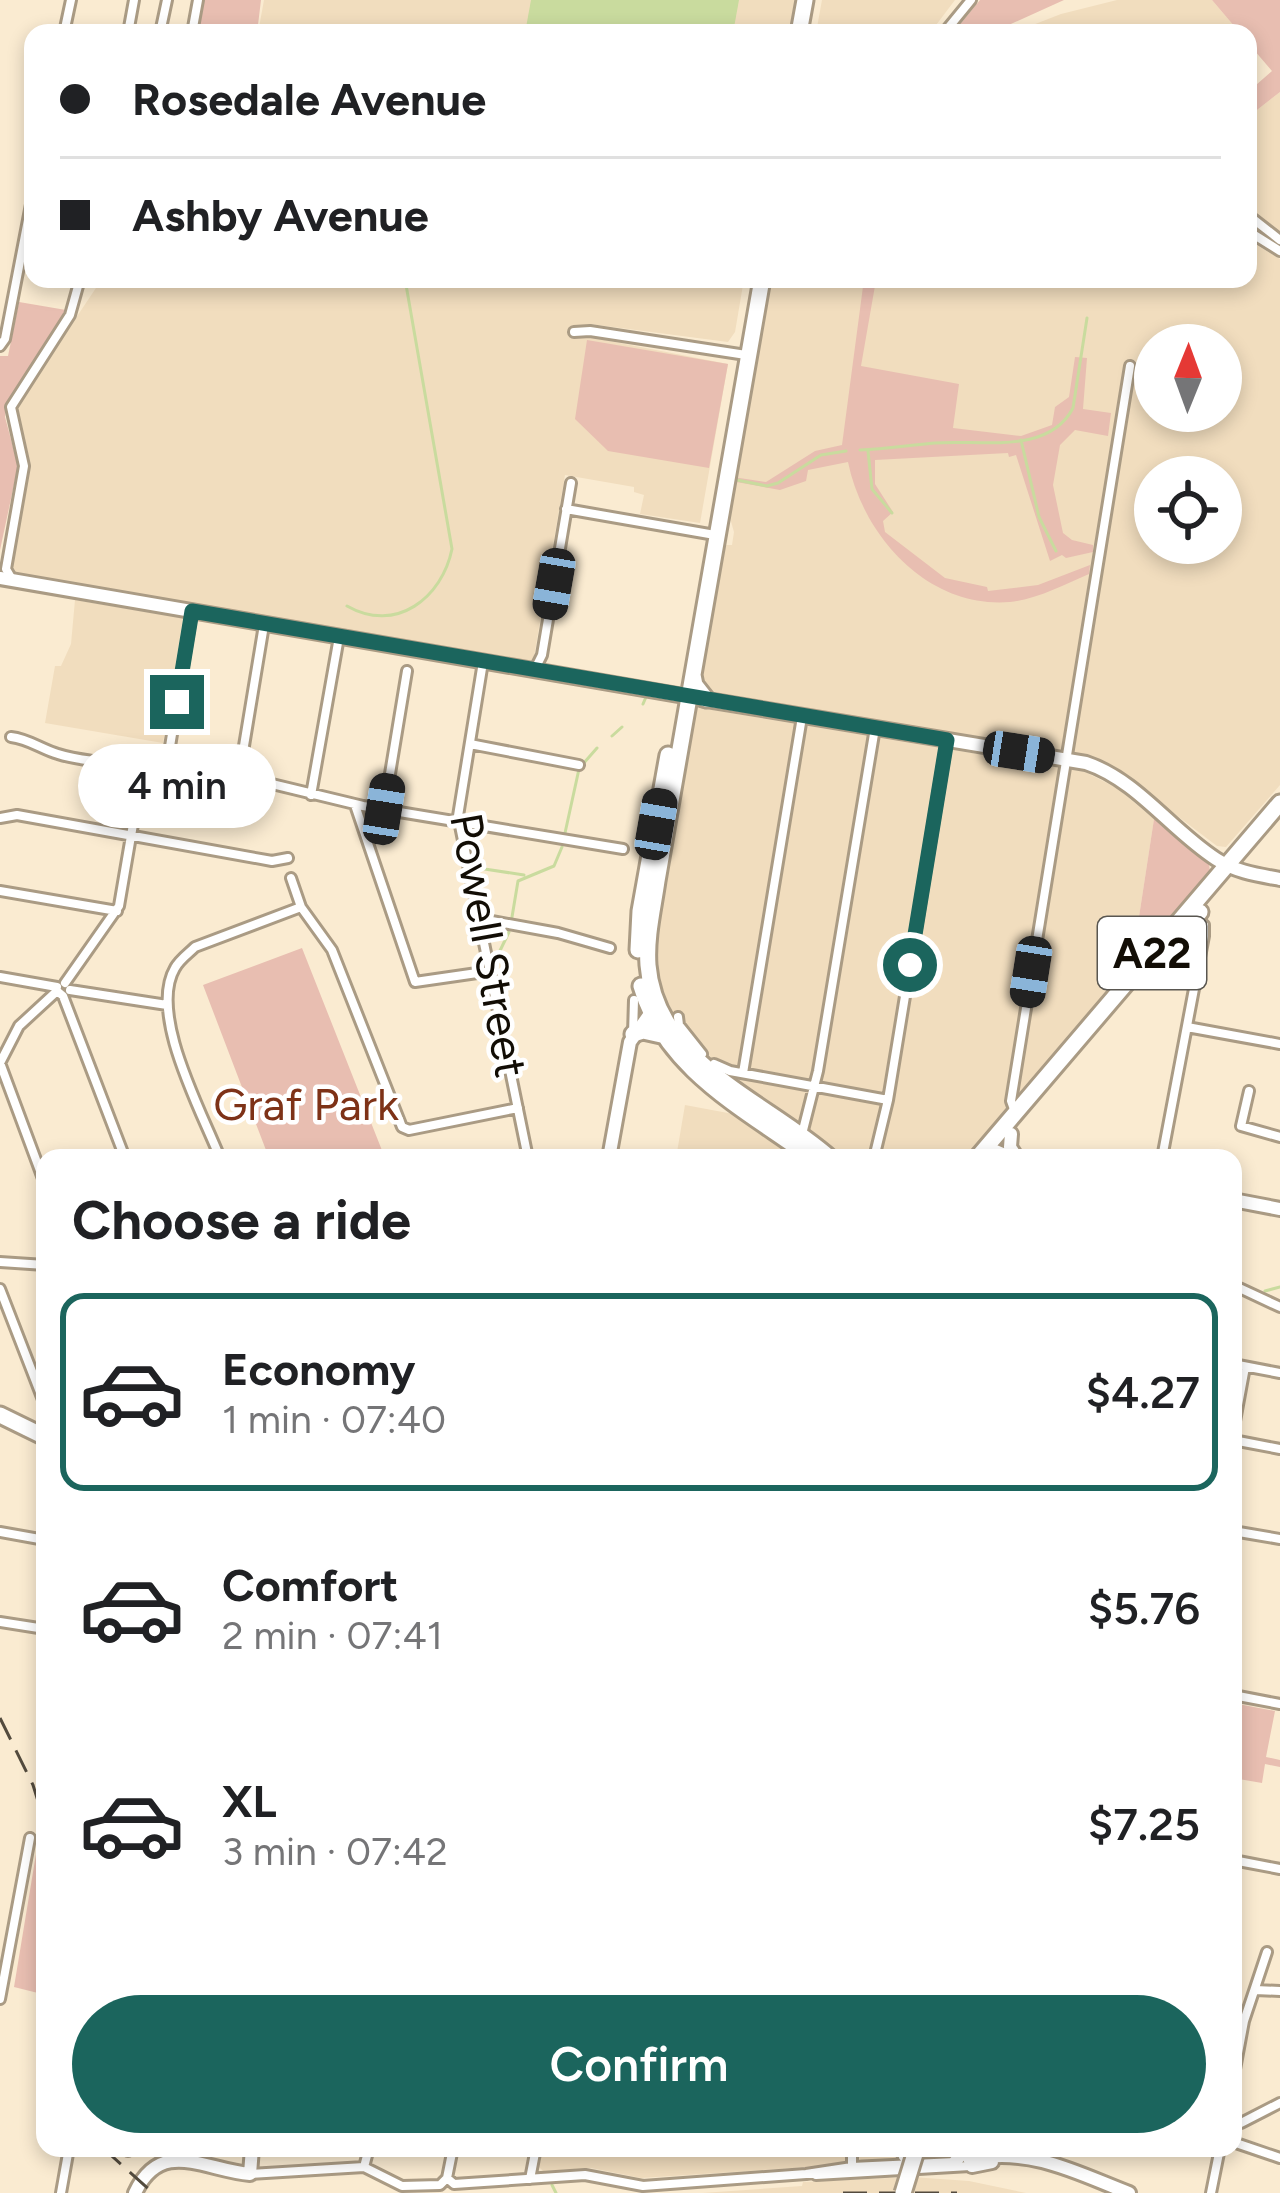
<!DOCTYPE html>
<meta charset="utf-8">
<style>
:root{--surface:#fff;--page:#f2f2f2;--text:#202124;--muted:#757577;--line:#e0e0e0;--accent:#1b655d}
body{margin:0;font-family:Figtree,sans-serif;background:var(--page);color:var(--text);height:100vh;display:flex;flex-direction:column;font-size:45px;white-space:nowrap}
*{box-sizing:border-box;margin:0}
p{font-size:39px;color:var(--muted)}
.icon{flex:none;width:66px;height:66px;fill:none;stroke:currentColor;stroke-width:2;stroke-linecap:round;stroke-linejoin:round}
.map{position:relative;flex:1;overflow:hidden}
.side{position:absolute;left:36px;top:1149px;width:1206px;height:1008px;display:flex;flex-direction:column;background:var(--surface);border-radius:24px;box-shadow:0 6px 18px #0003}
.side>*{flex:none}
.hud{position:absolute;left:24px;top:24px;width:1233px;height:264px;border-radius:24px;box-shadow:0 6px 18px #0003;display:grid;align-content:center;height:264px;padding:0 36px;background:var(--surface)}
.needle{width:78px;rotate:1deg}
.buttons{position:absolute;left:1134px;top:324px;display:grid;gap:24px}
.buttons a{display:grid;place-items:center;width:108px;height:108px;border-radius:50%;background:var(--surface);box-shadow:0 6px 18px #0003;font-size:60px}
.end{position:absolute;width:54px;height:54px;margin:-27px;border:15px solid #1b655d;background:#fff;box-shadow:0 0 0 6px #fff}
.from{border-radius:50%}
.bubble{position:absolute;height:84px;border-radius:42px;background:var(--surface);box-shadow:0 6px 18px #0003;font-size:39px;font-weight:600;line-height:84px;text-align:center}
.car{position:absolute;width:36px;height:72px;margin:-36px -18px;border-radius:15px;box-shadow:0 0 9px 3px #0007;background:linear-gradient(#222 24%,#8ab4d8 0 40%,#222 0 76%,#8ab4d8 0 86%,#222 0)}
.hud b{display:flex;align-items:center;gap:42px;height:114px;font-size:45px}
.hud b+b{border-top:3px solid var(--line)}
.hud i{width:30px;height:30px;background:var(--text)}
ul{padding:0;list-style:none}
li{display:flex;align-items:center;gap:36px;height:198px;margin:0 24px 18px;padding:0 12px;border:6px solid transparent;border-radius:24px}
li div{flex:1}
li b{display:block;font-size:45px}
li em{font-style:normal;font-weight:600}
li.selected{border-color:var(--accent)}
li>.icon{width:108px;height:108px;stroke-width:1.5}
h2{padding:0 36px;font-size:54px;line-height:144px}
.button{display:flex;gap:24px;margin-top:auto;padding:24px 36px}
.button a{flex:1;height:138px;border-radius:72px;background:var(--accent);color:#fff;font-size:48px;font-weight:600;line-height:138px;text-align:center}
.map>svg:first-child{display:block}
.built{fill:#f1ddbe;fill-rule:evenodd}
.green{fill:#e8beb1}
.water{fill:#c9db9e}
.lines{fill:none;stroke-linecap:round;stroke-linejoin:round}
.stream{stroke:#c9db9e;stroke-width:3}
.minor-casing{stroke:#aa9b84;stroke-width:14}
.major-casing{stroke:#aa9b84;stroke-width:18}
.highway-casing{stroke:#aa9b84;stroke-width:21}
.minor{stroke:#fff;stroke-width:8}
.major{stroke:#fff;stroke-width:12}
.highway{stroke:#fff;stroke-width:15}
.rail{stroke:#534b3e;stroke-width:3;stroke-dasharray:24 12;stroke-linecap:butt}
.highway-bridge-casing{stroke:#aa9b84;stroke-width:21;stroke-linecap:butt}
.highway-bridge{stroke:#fff;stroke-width:15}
.route{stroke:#1b655d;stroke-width:15}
.labels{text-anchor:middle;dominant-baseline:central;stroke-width:9;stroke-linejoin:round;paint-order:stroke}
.shield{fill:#fff;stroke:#595650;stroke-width:3}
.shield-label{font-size:42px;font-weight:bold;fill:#120d05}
.street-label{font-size:45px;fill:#120d05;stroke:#fff}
.park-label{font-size:45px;fill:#7e3217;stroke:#fff}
</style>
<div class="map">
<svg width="1280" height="2193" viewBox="0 0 1280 2193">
<rect width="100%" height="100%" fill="#faebd1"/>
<!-- built -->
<path class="built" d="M264 0H795L789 33H258Z
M822 0H955L930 33H816Z
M1117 0H1212L1240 33H1012L1061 14Z
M1280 92V232L1248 208V117Z
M1248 240 1280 259V785L1226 847 1217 846 1106 762 1078 754 706 691 700 678 723 545H732L734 532 728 511 769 279H1248ZM1155 345H1221V411H1155ZM1155 477H1221V543H1155Z
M102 279H744L735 332 728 342 590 324 589 337 728 364 700 523 640 514 644 495 634 492V487L565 475 533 663 18 575 11 564 30 462 17 406Z
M75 600 183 618 163 743 45 723 55 666H61L71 644Z
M695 707 1085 772 1117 788 1154 819 1131 969 969 1158H840L810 1134V1128L792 1122 704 1058 675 1023 657 973 658 925Z
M685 1105 744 1116 791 1152 790 1158H676Z
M543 2148H903L900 2160 863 2162 859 2158 839 2165 641 2178 591 2168 543 2171 539 2167Z
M912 2177 969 2181 1026 2193H702L802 2186 803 2182Z"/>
<!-- green -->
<path class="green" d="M204 0H261L257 33H198Z
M980 0H1064L991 33H953Z
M1212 0H1280V92L1248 117V92L1272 71 1248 43V33H1240Z
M864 279 919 281 909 285 876 280 861 366 959 384 953 428 1021 436 1052 425 1055 407 1069 397 1075 357 1087 358 1083 409 1111 413 1108 436 1075 430 1060 445 1053 485 1063 533 1072 540 1093 545V552L1066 558 1062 555 1050 561 1016 455 1009 457 1008 453 875 460V484L893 512 883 521 885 532 945 578 987 587 988 591 1038 585 1090 565 1089 574C1063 585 1038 599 1010 602 928 609 863 536 848 462L808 470 806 481 780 490 731 481 733 477 766 482 815 451 842 445Z
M19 302 66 310 6 405 5 417 18 466 0 550V356H8Z
M587 340 728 364 709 468 608 451 575 419Z
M1154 819 1209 864 1210 871 1131 969Z
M302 948 385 1158H269L203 985Z
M1233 1703 1275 1711 1266 1757 1280 1760V1767L1265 1764 1262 1783 1233 1778Z
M44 1846 38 1993 14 1987 37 1848Z"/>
<!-- water -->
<path class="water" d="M531 0H739L733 33H525Z"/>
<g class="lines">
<!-- stream -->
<path class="stream" d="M1021 440 1039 517 1056 551
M860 450C886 449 910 445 935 443 979 439 1048 456 1073 408L1087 318
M868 451 872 489 892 513
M732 479 767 486 778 483 821 455 846 451
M347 606C396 634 442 598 452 549L405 279
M643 704 646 697
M612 736 622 727
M583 764 597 748
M565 833 579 769
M478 868 524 875
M512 917 518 881 554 866 562 847
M496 959 509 932
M1265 1291 1280 1287
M552 2185 556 2193"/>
<!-- minor casing -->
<g class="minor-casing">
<path id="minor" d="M64 33 71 0
M128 33 134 0
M160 33 167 0
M192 33 198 0
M944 33 971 0
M1248 215 1280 240
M1248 231 1280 251
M574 332 590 331 746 355
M0 346 5 339 33 194
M566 509 715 535
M13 581 6 569 24 466 11 407 70 315 80 279
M483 662 458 816 528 1158
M535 669 542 655 571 483
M11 737C29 739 41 749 58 754 91 765 125 757 151 784
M470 744 579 765
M167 765 239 776 363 806 623 849
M239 776 264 625
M311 795 339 637
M355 805 415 982 491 971
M384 810 407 671
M0 818 17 815 272 861 288 858
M291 878 301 907 332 950 402 1127 409 1130 518 1108
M0 891 117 911
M481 919 558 933 610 948
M0 977 57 987
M65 983 119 906 137 801 167 765 192 611
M70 990 167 1005
M57 991 63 996 125 1158
M678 1017 679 1025 702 1054
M1187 1027 1280 1044
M633 1034 634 1000
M714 1064 730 1071 888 1100
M743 1073 802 717
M1249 1091 1241 1126 1280 1137
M1015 1112 1011 1101 1130 366
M802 1134 818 1071 875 728
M220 1158C202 1112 148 1014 175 968 180 959 188 954 195 947L301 907
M874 1158 888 1100 947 740
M1162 1158 1204 936V925L1195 919
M45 1184 0 1063 19 1026 57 991
M0 1262 45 1265
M1233 1285 1280 1307
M0 1289 45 1405
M1233 1364 1280 1373
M1233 1432 1245 1367
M1233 1440 1280 1449
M1233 1531 1280 1539
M0 1532 45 1540
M0 1622 45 1629
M1233 1695 1280 1704
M1233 1860 1280 1869
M1255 1990 1280 1991
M0 1999 30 1838
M1233 2080 1244 2021 1267 1952
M1241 2123 1280 2103
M1233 2142 1280 2158
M125 2148 128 2151
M166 2148 169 2160
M852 2148V2170
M1019 2148 1040 2156
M364 2167 402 2186 440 2185 446 2179
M364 2167 369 2148
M250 2174 364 2167
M816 2175 970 2166
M447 2178 454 2184 585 2175 643 2186 806 2174 852 2167 955 2162
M447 2178 453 2148
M530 2179 536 2148
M61 2193 69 2148
M1211 2193 1220 2148"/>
</g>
<!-- major casing -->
<g class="major-casing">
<path id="major" d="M0 578 678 695
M701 699 1086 763C1137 780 1171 830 1216 859 1236 872 1258 875 1280 879
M1011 1134 1010 1147 1017 1158
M986 1147 1012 1158
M609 1158 630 1042 654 1008
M1233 1200 1280 1209
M969 2158 972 2166 992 2162
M978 2158C1034 2149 1077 2173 1129 2193
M955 2162 966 2148
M135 2193C161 2137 204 2170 250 2174L252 2148"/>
</g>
<!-- highway casing -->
<g class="highway-casing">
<path id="highway" d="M799 33 805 0
M762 279 657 881C653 909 646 937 648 965 656 1064 766 1101 830 1158
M693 675 695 685 706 699
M638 950 640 911 668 755
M1154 967 1200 912
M641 986C665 1070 745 1109 812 1158
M633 1034 643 1031 661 1035
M977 1158 1280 803
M0 1415 45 1437
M906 2155 908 2148"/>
</g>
<!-- minor -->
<use href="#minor" class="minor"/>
<!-- major -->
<use href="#major" class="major"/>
<!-- highway -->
<use href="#highway" class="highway"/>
<!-- rail -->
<path class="rail" d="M0 1718 33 1785 45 1824
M45 1973V2015
M103 2148 153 2193
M843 2193H957"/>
<!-- highway-bridge casing -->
<g class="highway-bridge-casing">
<path id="highway-bridge" d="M903 2193 915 2154"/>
</g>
<!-- highway-bridge -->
<use href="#highway-bridge" class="highway-bridge"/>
</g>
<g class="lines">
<!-- route -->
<path class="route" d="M177 702 192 611 947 740 910 965"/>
</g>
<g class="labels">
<!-- shield labels -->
<rect class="shield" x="1098" y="917" width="108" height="72" rx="9"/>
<g class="shield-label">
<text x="1152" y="953">A22</text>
</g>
<!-- street labels -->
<g class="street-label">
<text transform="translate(489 945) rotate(80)">Powell Street</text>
</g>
<!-- park labels -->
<g class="park-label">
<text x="306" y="1104">Graf Park</text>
</g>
</g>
</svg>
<div class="buttons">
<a><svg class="needle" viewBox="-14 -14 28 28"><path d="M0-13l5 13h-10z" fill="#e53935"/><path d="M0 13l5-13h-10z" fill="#757577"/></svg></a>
<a><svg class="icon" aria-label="locate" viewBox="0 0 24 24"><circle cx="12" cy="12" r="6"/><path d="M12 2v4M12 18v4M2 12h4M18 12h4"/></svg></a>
</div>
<i class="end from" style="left:910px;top:965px"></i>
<i class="end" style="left:177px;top:702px"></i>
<div class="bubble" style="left:78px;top:744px;width:198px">4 min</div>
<i class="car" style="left:554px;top:584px;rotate:190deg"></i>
<i class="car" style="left:1019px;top:752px;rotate:99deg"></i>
<i class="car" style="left:384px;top:809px;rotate:9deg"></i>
<i class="car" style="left:656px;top:824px;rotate:10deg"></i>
<i class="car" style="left:1031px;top:972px;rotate:189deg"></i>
<div class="hud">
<b><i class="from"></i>Rosedale Avenue</b>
<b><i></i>Ashby Avenue</b>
</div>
<section class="side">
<h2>Choose a ride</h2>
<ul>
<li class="selected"><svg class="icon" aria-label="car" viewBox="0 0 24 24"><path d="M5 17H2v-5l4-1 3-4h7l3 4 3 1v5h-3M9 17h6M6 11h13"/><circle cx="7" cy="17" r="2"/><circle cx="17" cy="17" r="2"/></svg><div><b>Economy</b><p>1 min · 07:40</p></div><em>$4.27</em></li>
<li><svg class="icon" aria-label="car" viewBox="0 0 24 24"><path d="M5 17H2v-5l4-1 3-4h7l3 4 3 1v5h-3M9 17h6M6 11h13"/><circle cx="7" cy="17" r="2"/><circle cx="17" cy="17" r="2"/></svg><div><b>Comfort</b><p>2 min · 07:41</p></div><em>$5.76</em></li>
<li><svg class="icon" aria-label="car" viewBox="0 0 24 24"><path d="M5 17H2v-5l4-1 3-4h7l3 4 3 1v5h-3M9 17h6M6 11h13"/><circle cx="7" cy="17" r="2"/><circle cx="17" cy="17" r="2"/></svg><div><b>XL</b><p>3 min · 07:42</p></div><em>$7.25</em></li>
</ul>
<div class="button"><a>Confirm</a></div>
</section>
</div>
